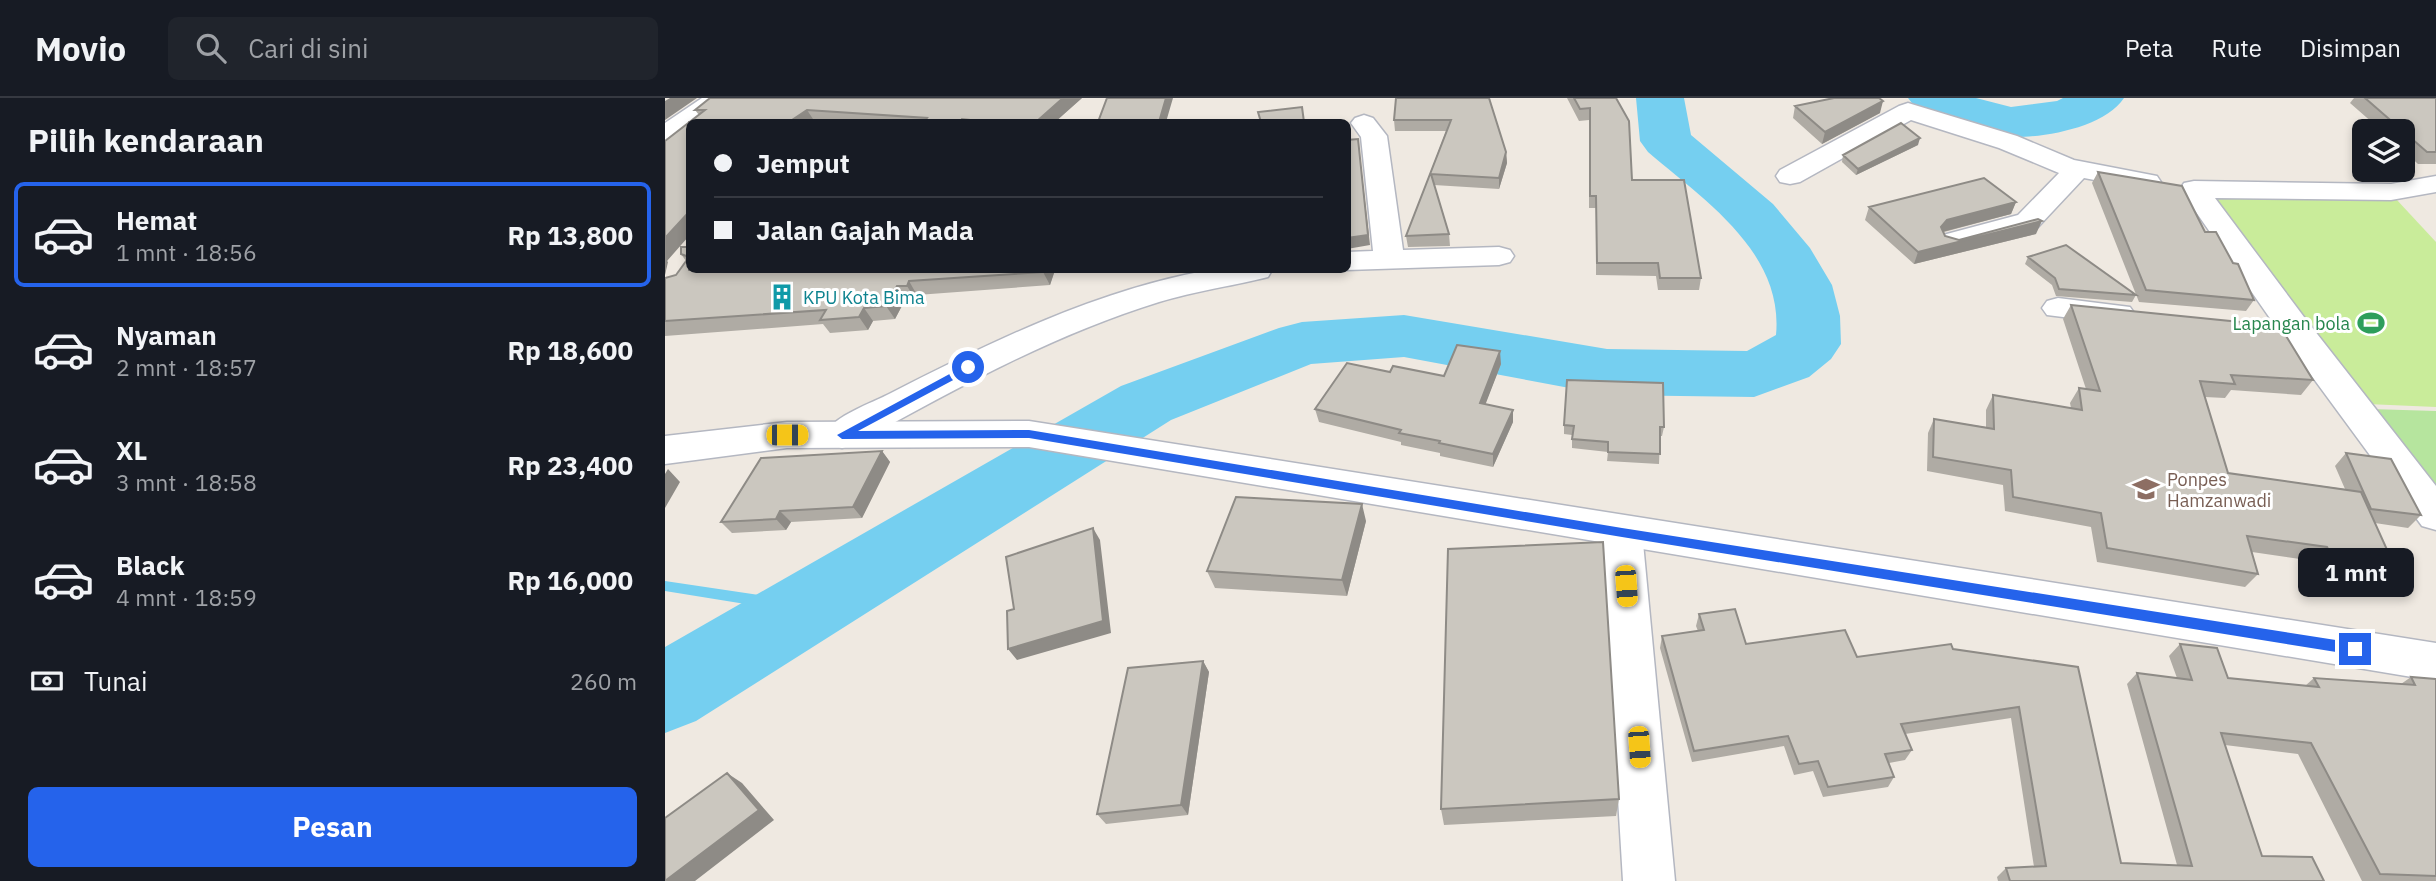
<!DOCTYPE html>
<html lang="id">
<meta charset="utf-8">
<style>
:root{--surface:#171b24;--page:#20242c;--text:#f1f3f6;--muted:#9ea1a6;--line:#363941;--accent:#2563eb}
body{margin:0;font-family:"IBM Plex Sans",sans-serif;background:var(--page);color:var(--text);height:100vh;display:flex;flex-direction:column;font-size:26px;white-space:nowrap}
*{box-sizing:border-box;margin:0}
p{font-size:23px;color:var(--muted)}
.icon{flex:none;width:38px;height:38px;fill:none;stroke:currentColor;stroke-width:2;stroke-linecap:round;stroke-linejoin:round}
.map{position:relative;flex:1;overflow:hidden}
.details{display:flex;flex-direction:column;background:var(--surface);width:665px}
.details>*{flex:none}
.hud{position:absolute;left:21px;top:21px;width:665px;height:154px;border-radius:10px;box-shadow:0 4px 10px #0003;display:grid;align-content:center;height:154px;padding:0 28px;background:var(--surface)}
.controls{position:absolute;left:1687px;top:21px;display:grid;gap:14px}
.controls a{display:grid;place-items:center;width:63px;height:63px;border-radius:10px;background:var(--surface);box-shadow:0 4px 10px #0003;font-size:35px}
.end{position:absolute;width:32px;height:32px;margin:-16px;border:9px solid #2563eb;background:#fff;box-shadow:0 0 0 4px #fff}
.from{border-radius:50%}
.bubble{position:absolute;height:49px;border-radius:10px;background:var(--surface);box-shadow:0 4px 10px #0003;font-size:23px;font-weight:700;line-height:49px;text-align:center}
.car{position:absolute;width:21px;height:42px;margin:-21px -10px;border-radius:9px;box-shadow:0 0 5px 2px #0007;background:linear-gradient(#f5c518 24%,#345 0 40%,#f5c518 0 76%,#345 0 86%,#f5c518 0)}
.hud b{display:flex;align-items:center;gap:24px;height:66px;font-size:26px}
.hud b+b{border-top:2px solid var(--line)}
.hud i{width:18px;height:18px;background:var(--text)}
ul{padding:0;list-style:none}
li{display:flex;align-items:center;gap:21px;height:105px;margin:0 14px 10px;padding:0 14px;border:4px solid transparent;border-radius:10px}
li div{flex:1}
li b{display:block;font-size:26px}
li em{font-style:normal;font-weight:700}
li.on{border-color:var(--accent)}
li>.icon{width:63px;height:63px;stroke-width:1.5}
h2{padding:0 28px;font-size:32px;line-height:84px}
.pay{display:flex;align-items:center;gap:18px;height:77px;padding:0 28px;font-size:26px}
.pay p{margin-inline-start:auto}
.primary-button{display:flex;gap:14px;margin-top:auto;padding:14px 28px}
.primary-button a{flex:1;height:80px;border-radius:10px;background:var(--accent);color:#fff;font-size:28px;font-weight:700;line-height:80px;text-align:center}
header{display:flex;align-items:center;gap:42px;box-sizing:border-box;height:98px;padding:0 35px;background:var(--surface);border-bottom:2px solid var(--line)}
header strong{font-size:33px}
nav{display:flex;gap:38px;margin-inline-start:auto;font-size:24px}
.search{width:490px;height:63px;background:var(--page);display:flex;align-items:center;gap:18px;box-sizing:border-box;padding:0 24px;border-radius:10px;color:var(--muted);font-size:26px}
main{display:flex;flex:1;min-height:0}
.map>svg:first-child{display:block}
.green{fill:#b6e59e}
.pitch{fill:#c9ec9a}
.lines{fill:none;stroke-linecap:round;stroke-linejoin:round}
.stream{fill:#75cff0;fill-rule:evenodd}
.river{fill:#75cff0;fill-rule:evenodd}
.minor-casing{stroke:#b4b7c1;stroke-width:3}
.secondary-casing{stroke:#b4b7c1;stroke-width:3}
.minor{fill:#fff;fill-rule:evenodd}
.secondary{fill:#fff;fill-rule:evenodd}
.wall{fill:#afaba4}
.shaded-wall{fill:#8e8b86}
.building{fill:#cbc7bf;stroke:#8e8b86;stroke-width:2}
.route{fill:#2563eb}
.labels{text-anchor:middle;dominant-baseline:central;stroke-width:6;stroke-linejoin:round;paint-order:stroke}
.culture-label{font-size:18px;fill:#0d838f;stroke:#fff;text-anchor:start}
.leisure-label{font-size:18px;fill:#27864d;stroke:#fff;text-anchor:end}
.education-label{font-size:18px;fill:#785e54;stroke:#fff;text-anchor:start}
</style>
<header>
<strong>Movio</strong>
<div class="search"><svg class="icon" aria-label="search" viewBox="0 0 24 24"><circle cx="10" cy="10" r="6"/><path d="M15 15l6 6"/></svg>Cari di sini</div>
<nav><a>Peta</a><a>Rute</a><a>Disimpan</a></nav>
</header>
<main>
<section class="details">
<h2>Pilih kendaraan</h2>
<ul>
<li class="on"><svg class="icon" aria-label="car" viewBox="0 0 24 24"><path d="M5 17H2v-5l4-1 3-4h7l3 4 3 1v5h-3M9 17h6M6 11h13"/><circle cx="7" cy="17" r="2"/><circle cx="17" cy="17" r="2"/></svg><div><b>Hemat</b><p>1 mnt · 18:56</p></div><em>Rp 13,800</em></li>
<li><svg class="icon" aria-label="car" viewBox="0 0 24 24"><path d="M5 17H2v-5l4-1 3-4h7l3 4 3 1v5h-3M9 17h6M6 11h13"/><circle cx="7" cy="17" r="2"/><circle cx="17" cy="17" r="2"/></svg><div><b>Nyaman</b><p>2 mnt · 18:57</p></div><em>Rp 18,600</em></li>
<li><svg class="icon" aria-label="car" viewBox="0 0 24 24"><path d="M5 17H2v-5l4-1 3-4h7l3 4 3 1v5h-3M9 17h6M6 11h13"/><circle cx="7" cy="17" r="2"/><circle cx="17" cy="17" r="2"/></svg><div><b>XL</b><p>3 mnt · 18:58</p></div><em>Rp 23,400</em></li>
<li><svg class="icon" aria-label="car" viewBox="0 0 24 24"><path d="M5 17H2v-5l4-1 3-4h7l3 4 3 1v5h-3M9 17h6M6 11h13"/><circle cx="7" cy="17" r="2"/><circle cx="17" cy="17" r="2"/></svg><div><b>Black</b><p>4 mnt · 18:59</p></div><em>Rp 16,000</em></li>
</ul>
<div class="pay"><svg class="icon" aria-label="cash" viewBox="0 0 24 24"><path d="M3 7h18v10H3z"/><circle cx="12" cy="12" r="2"/></svg>Tunai<p>260 m</p></div>
<div class="primary-button"><a>Pesan</a></div>
</section>
<div class="map">
<svg width="1771" height="783" viewBox="0 0 1771 783">
<rect width="100%" height="100%" fill="#efe9e1"/>
<!-- green -->
<path class="green" d="M1705 311 1771 313V398Z"/>
<!-- pitch -->
<path class="pitch" d="M1549 100 1731 101 1771 144V309L1702 306Z"/>
<g class="lines">
<!-- stream -->
<path class="stream" d="M0 483 142 504 147 506 149 510 147 514 142 516 0 493Z"/>
<!-- river -->
<path class="river" d="M971 0H1019L1026 37 1108 106 1145 150 1167 187 1175 218 1176 246 1166 261 1144 279 1089 299 942 297 739 259 646 266 506 322 31 623 0 635V549L456 288 614 230 637 224 739 217 942 251 1082 253 1111 237C1119 154 1038 101 983 54L975 43Z
M1243 0H1311L1346 9 1392 3 1398 0H1459C1440 29 1380 40 1346 39 1324 38 1298 30 1278 22 1264 16 1252 13 1243 0Z"/>
<!-- minor casing -->
<g class="minor-casing">
<path id="minor" d="M37 0H66L35 24H24V32L9 43 0 45V25Z
M1243 5 1352 38 1409 62 1492 78 1496 84 1492 90 1482 92 1419 80 1373 129 1289 152 1278 149 1274 143 1278 137 1353 117 1394 75 1334 50 1246 22 1135 84 1125 86 1115 84 1111 78 1115 72 1234 8Z
M699 17 708 20 722 38 738 152 834 149 845 152 849 158 845 164 834 167 682 172H679H682V154L708 153 696 39 686 25 690 20Z
M1771 78V94L1726 102 1550 100 1642 223 1771 388V432L1757 428 1618 239 1515 91 1519 85 1529 83 1726 86Z
M544 172H607L603 179C567 188 530 193 494 204 387 237 288 292 190 346L177 350 164 346 159 337C170 317 205 306 226 295 326 244 432 192 544 172Z
M1393 200 1465 209 1470 216 1465 223 1454 226 1382 217 1377 210 1382 203Z
M957 418 971 423 977 434 1010 783H958L937 434 943 423Z"/>
</g>
<!-- secondary casing -->
<g class="secondary-casing">
<path id="secondary" d="M364 323 1771 545V583L364 349 122 350 0 366V338L122 324Z"/>
</g>
<!-- minor -->
<use href="#minor" class="minor"/>
<!-- secondary -->
<use href="#secondary" class="secondary"/>
</g>
<!-- wall -->
<path class="wall" d="M45 0H417L390 24H24L0 177V43L34 17 30 12Z
M824 0 841 54 842 65 834 91 769 87 784 136 785 148 743 149 741 138 781 33H730L729 22Z
M902 0H951L967 82 1036 180 1034 192H993L991 178 931 177V110H924V22L914 23Z
M1689 0H1771V66H1753L1738 52V33H1717L1685 5Z
M1130 8 1215 15 1157 46 1128 20Z
M1253 47 1191 77 1177 64 1178 57Z
M1433 74 1540 134 1568 165 1589 202 1581 213 1474 204 1427 85Z
M1351 104 1346 116 1279 134 1280 138 1294 142 1371 136 1249 166 1200 122 1204 109Z
M24 149V172H390L385 187 252 197 250 201 240 202 230 221 208 223 203 232 165 235 158 226 0 238V180L11 177 21 163 16 156Z
M1363 159 1471 197 1467 204 1391 198 1387 187 1360 166Z
M1406 207 1648 282 1636 297 1566 292 1560 300 1540 299 1563 375 1680 391 1670 368 1681 355 1756 417 1743 430 1710 425 1728 465 1713 479 1651 469 1649 463 1587 454 1593 476 1580 489 1432 464 1426 429 1340 413 1338 387 1262 373 1263 335 1269 321 1321 329V312L1328 297 1406 310 1405 305 1414 290 1421 291 1398 221Z
M836 266 820 306 848 324 828 369 775 358V355L736 347V344L654 324 650 311 725 274 779 278Z
M899 327 999 329 997 338H995L994 366 942 363 943 354 907 350V337L899 336Z
M217 353 225 364 197 420 126 424 121 432 67 435 56 424Z
M701 423 682 498 550 490 542 473Z
M1034 516 1081 546 1192 559 1288 551 1413 569 1456 765 1512 767 1462 586 1472 575 1512 580 1504 558 1515 546 1563 580 1640 588 1649 580 1736 586 1746 579 1771 581V783H1697L1633 656 1560 647 1597 758 1659 783H1333L1332 779 1341 770 1369 769 1346 620 1240 636 1247 652 1240 662 1224 665 1229 679 1223 689 1158 699 1148 673 1129 677 1119 648 1027 664 995 550 997 538 1033 533 1031 528Z
M538 563 544 574 523 717 441 726 432 716Z
M954 701 951 718 779 727 776 711Z"/>
<!-- shaded-wall -->
<path class="shaded-wall" d="M5 0H32L0 22V3Z
M398 0H417L390 24H371Z
M501 0H508L501 24H494Z
M1218 3 1215 15 1157 46 1160 34Z
M142 12 150 24H124Z
M1255 40 1253 47 1191 77 1193 71Z
M693 41 705 147 682 151V140Z
M841 54 842 65 834 91V80Z
M1351 104 1346 116 1277 134 1276 129 1282 122Z
M24 114V138L2 163 3 164 0 177V140Z
M1377 123 1371 136 1249 166 1253 154Z
M379 172H390L385 187 378 174Z
M244 183 252 197 250 201 242 188Z
M232 188 240 202 230 221 221 208Z
M199 210 208 223 203 232 194 219Z
M835 253 836 266 816 318 815 305Z
M848 312V324L828 369V356Z
M217 353 225 364 197 420 188 409Z
M3 371 15 384 0 410V376Z
M697 406 701 423 682 498 677 482Z
M115 413 126 424 121 432 111 421Z
M428 430 435 442 446 535 352 562 343 551Z
M538 563 544 574 523 717 516 707Z
M62 675 77 685 109 722 30 783H1Z"/>
<!-- building -->
<path class="building" d="M45 0H398L371 24H324L297 21 296 24H259L262 20 142 12 124 24H24V114L0 140V43L40 12H30Z
M442 0H501L494 24H433Z
M731 0H824L841 54 834 80 766 76 784 136 741 138 786 22H729Z
M909 0H951L964 23 967 82H1019L1036 180H995L993 165H932L931 98H925V10L915 11Z
M1169 0H1214L1218 3 1160 34 1130 8Z
M1700 0H1771V54H1762Z
M637 9 639 24H596L593 14Z
M1236 25 1255 40 1193 71 1178 57Z
M693 41 703 137 682 140V42Z
M1433 74 1517 88 1540 134H1551L1568 165 1573 166 1589 202 1481 192Z
M1319 80 1351 104 1282 122 1276 129 1280 138 1294 142 1373 121 1377 123 1253 154 1204 109Z
M1401 147 1471 197 1394 191 1390 180 1363 159Z
M16 149H24V172H379L378 174 244 183 242 188H232L221 208 199 210 194 219 155 222 161 212 0 223V180L11 177 24 159 16 156Z
M1406 207 1615 228 1648 282 1566 277 1570 286 1535 283 1563 375 1696 394 1728 465 1665 455 1662 449 1582 438 1593 476 1442 450 1436 415 1348 399 1346 372 1268 359 1269 321 1329 331 1328 297 1417 312 1414 290 1435 293Z
M792 247 835 253 815 305 848 312 828 356 774 345 775 343 734 335 736 332 650 311 682 265 725 274 728 268 779 278Z
M902 282 998 285 999 329H995V356L943 354V344L907 341 909 328 899 327Z
M217 353 188 409 115 413 111 421 56 424 96 360Z
M1681 355 1726 361 1756 417 1706 411Z
M571 399 697 406 677 482 542 473Z
M428 430 438 523 343 551 342 513 349 511 341 459Z
M938 444 954 701 776 711 783 451Z
M1070 511 1081 546 1180 532 1192 559 1286 546 1288 551 1413 569 1456 765 1527 768 1472 575 1527 582 1515 546 1552 550 1563 580 1654 589 1649 580 1750 587 1746 579 1771 581V778L1715 776 1646 645 1556 635 1597 758 1647 759 1659 783H1345L1341 770 1381 768 1354 609 1236 626 1247 652 1220 656 1229 679 1163 689 1153 663 1134 666 1123 638 1029 653 997 538 1039 532 1034 516Z
M538 563 516 707 432 716 463 570Z
M62 675 94 712 0 783V720Z"/>
<!-- route -->
<path class="route" d="M303 266 307 267V272L193 333 364 332 957 430 1690 545 1696 551 1690 557 957 439 364 340 177 341 172 337Z"/>
<!-- icons -->
<defs>
<g id="building-bare" transform="scale(2.1)"><path d="M-4-6H4V6H1V3H-1V6H-4ZM-2.5-4.3h1.7v1.8h-1.7ZM.8-4.3h1.7v1.8H.8ZM-2.5-1h1.7V.8h-1.7ZM.8-1h1.7V.8H.8Z" fill="#0f9aa8" stroke="#fff" stroke-width="2.5" paint-order="stroke"/></g>
<g id="stadium-bare" transform="scale(2.1)"><path d="M0-5a6.5 5 0 1 0 0 10a6.5 5 0 1 0 0-10ZM-3.5-1.8h7v3.6h-7Z" fill="#2e9e5b" stroke="#fff" stroke-width="2.5" paint-order="stroke"/></g>
<g id="school-bare" transform="scale(2.1)"><path d="M0-5L7-2L0 1L-7-2ZM-4 1L0 2.5L4 1V4Q0 6-4 4Z" fill="#8d6e63" stroke="#fff" stroke-width="2.5" paint-order="stroke"/></g>
</defs>
<g fill-rule="evenodd">
<use href="#building-bare" x="117" y="199"/>
<use href="#stadium-bare" x="1706" y="225"/>
<use href="#school-bare" x="1481" y="391"/>
</g>
<g class="labels">
<!-- culture labels -->
<g class="culture-label">
<text x="138" y="199">KPU Kota Bima</text>
</g>
<!-- leisure labels -->
<g class="leisure-label">
<text x="1685" y="225">Lapangan bola</text>
</g>
<!-- education labels -->
<g class="education-label">
<text x="1502" y="381">Ponpes<tspan x="1502" dy="21">Hamzanwadi</tspan></text>
</g>
</g>
</svg>
<div class="controls">
<a><svg class="icon" aria-label="layers" viewBox="0 0 24 24"><path d="M12 4l9 5-9 5-9-5zM3 14l9 5 9-5"/></svg></a>
</div>
<i class="end from" style="left:303px;top:269px"></i>
<i class="end" style="left:1690px;top:551px"></i>
<div class="bubble" style="left:1633px;top:450px;width:116px">1 mnt</div>
<i class="car" style="left:122px;top:337px;rotate:90deg"></i>
<i class="car" style="left:961px;top:488px;rotate:176deg"></i>
<i class="car" style="left:974px;top:649px;rotate:176deg"></i>
<div class="hud">
<b><i class="from"></i>Jemput</b>
<b><i></i>Jalan Gajah Mada</b>
</div>
</div>
</main>
